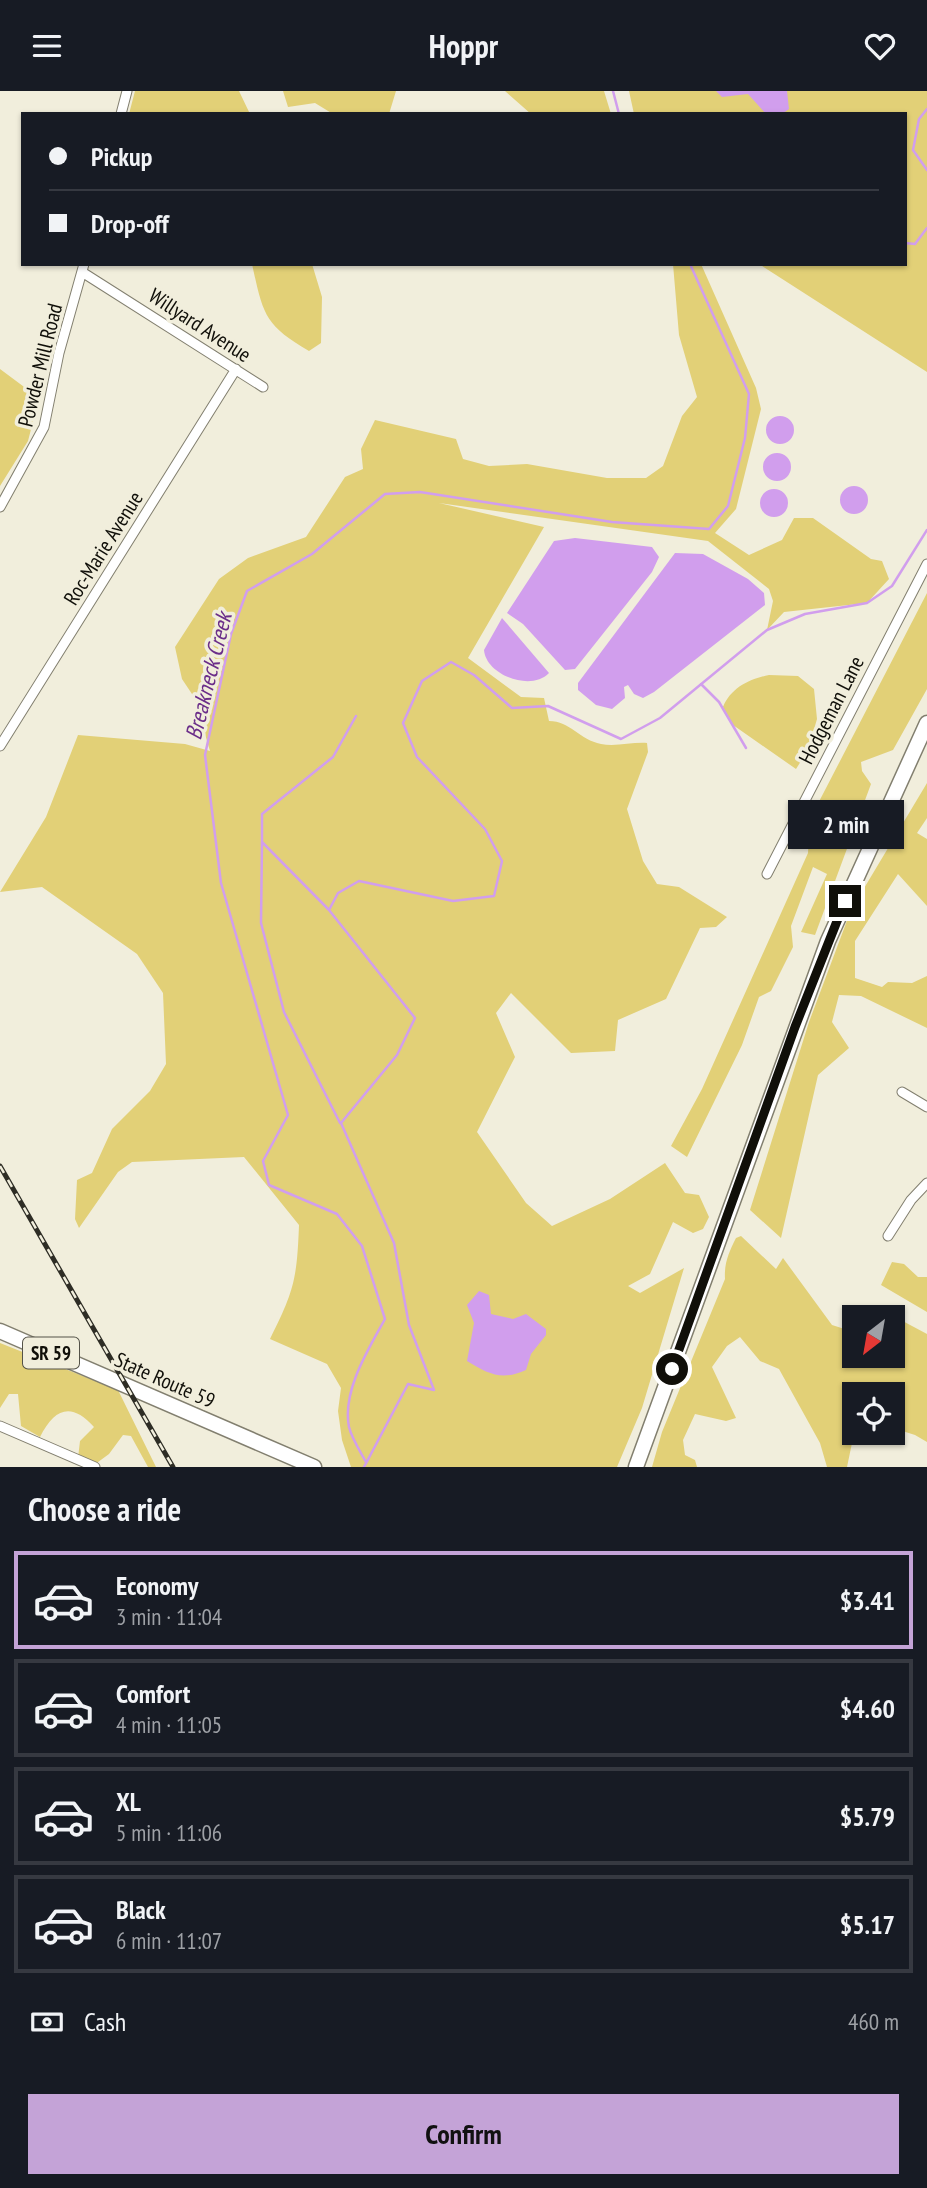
<!DOCTYPE html>
<meta charset="utf-8">
<style>
:root{--surface:#171b24;--page:#242831;--text:#f1f3f6;--muted:#9ea1a6;--line:#363941;--accent:#c4a3d7}
body{margin:0;font-family:"PT Sans Narrow",sans-serif;background:var(--page);color:var(--text);height:100vh;display:flex;flex-direction:column;font-size:26px;white-space:nowrap}
*{box-sizing:border-box;margin:0}
p{font-size:23px;color:var(--muted)}
.icon{flex:none;width:38px;height:38px;fill:none;stroke:currentColor;stroke-width:2;stroke-linecap:round;stroke-linejoin:round}
.map{position:relative;height:1376px;overflow:hidden}
.side{display:flex;flex-direction:column;background:var(--surface);flex:1}
.side>*{flex:none}
.guide{position:absolute;left:21px;top:21px;width:886px;height:154px;border-radius:0px;box-shadow:0 2px 5px #0004;display:grid;align-content:center;height:154px;padding:0 28px;background:var(--surface)}
.needle{width:46px;rotate:211deg}
.buttons{position:absolute;left:842px;top:1214px;display:grid;gap:14px}
.buttons a{display:grid;place-items:center;width:63px;height:63px;border-radius:0px;background:var(--surface);box-shadow:0 2px 5px #0004;font-size:35px}
.end{position:absolute;width:32px;height:32px;margin:-16px;border:9px solid #100f09;background:#fff;box-shadow:0 0 0 4px #fff}
.from{border-radius:50%}
.bubble{position:absolute;height:49px;border-radius:0px;background:var(--surface);box-shadow:0 2px 5px #0004;font-size:23px;font-weight:700;line-height:49px;text-align:center}
.guide b{display:flex;align-items:center;gap:24px;height:66px;font-size:26px}
.guide b+b{border-top:2px solid var(--line)}
.guide i{width:18px;height:18px;background:var(--text)}
ul{padding:0;list-style:none}
li{display:flex;align-items:center;gap:21px;height:98px;margin:0 14px 10px;padding:0 14px;border:4px solid var(--line);border-radius:0px}
li div{flex:1}
li b{display:block;font-size:26px}
li em{font-style:normal;font-weight:700}
li.selected{border-color:var(--accent)}
li>.icon{width:63px;height:63px;stroke-width:1.5}
h2{padding:0 28px;font-size:32px;line-height:84px}
.pay{display:flex;align-items:center;gap:18px;height:77px;padding:0 28px;font-size:26px}
.pay p{margin-inline-start:auto}
.action{display:flex;gap:14px;margin-top:auto;padding:14px 28px}
.action a{flex:1;height:80px;border-radius:0px;background:var(--accent);color:#111;font-size:28px;font-weight:700;line-height:80px;text-align:center}
header{display:flex;justify-content:space-between;align-items:center;height:91px;padding:0 28px;background:var(--surface);font-size:32px;font-weight:700}
.map>svg:first-child{display:block}
.green{fill:#e2d077}
.water{fill:#d19eed}
.lines{fill:none;stroke-linecap:round;stroke-linejoin:round}
.stream{stroke:#d19eed;stroke-width:2.5}
.minor-casing{stroke:#827f6f;stroke-width:11}
.primary-casing{stroke:#827f6f;stroke-width:17}
.minor{stroke:#fff;stroke-width:9}
.primary{stroke:#fff;stroke-width:14}
.rail-casing{stroke:#2e2d25;stroke-width:5}
.rail{stroke:#f1eedc;stroke-width:2.5;stroke-dasharray:8;stroke-linecap:butt}
.route{stroke:#100f09;stroke-width:9}
.labels{text-anchor:middle;dominant-baseline:central;stroke-width:7;stroke-linejoin:round;paint-order:stroke}
.shield{fill:#f1eedc;stroke:#545248;stroke-width:2}
.shield-label{font-size:19px;font-weight:bold;fill:#100f09}
.street-label{font-size:21px;fill:#100f09;stroke:#f1eedc}
.water-label{font-size:23px;font-style:italic;fill:#6b2e89;stroke:#f1eedc}
</style>
<header><svg class="icon" aria-label="menu" viewBox="0 0 24 24"><path d="M4 6h16M4 12h16M4 18h16"/></svg>Hoppr<svg class="icon" aria-label="heart" viewBox="0 0 24 24"><path d="M12 20l-8-8c-3-5 5-10 8-4 3-6 11-1 8 4z"/></svg></header>
<div class="map">
<svg width="927" height="1376" viewBox="0 0 927 1376">
<rect width="100%" height="100%" fill="#f1eedc"/>
<!-- green -->
<path class="green" d="M135 0H239L250 23H129Z
M283 0H396L389 23H333L315 12 288 16Z
M505 0H604L611 23H531Z
M629 0H927V281L759 173H905V23H634Z
M252 173H312L322 206 321 252 309 260C264 234 263 223 252 173Z
M673 173H701L756 297 761 318 736 418 715 442 749 464 782 449 794 427H813L871 468 882 470 889 488 867 512 784 521 767 539 773 510 769 498 708 450 439 412 544 436 468 567 521 606 544 607 549 630C570 630 580 649 601 653 615 656 632 651 647 652L648 661 627 718 643 770 657 793 679 796 727 826 716 836 700 837 666 908 618 929 615 960 571 962 511 902 496 922 515 966 477 1041 526 1112 552 1135 610 1108 665 1072 685 1102 699 1104 709 1126 703 1138 693 1142 673 1131 650 1183 628 1195 640 1202 684 1177 642 1317 617 1376H351L342 1349 338 1320 341 1297 327 1273 270 1248C294 1200 297 1188 299 1134L244 1066 132 1071 118 1081 79 1137 75 1128 77 1089 92 1082 112 1038 150 1000 166 973 163 902 137 863 42 796 0 801 46 726 78 644 185 653 210 660 194 606 182 588 175 556 219 488 248 467 306 446 345 386 363 378 361 358 375 329 456 348 463 368 489 375 527 373 607 387H646L663 375 682 325 697 306 679 244Z
M0 278 39 307 28 350 0 395Z
M927 502V598L893 659 861 671 862 680 871 693 815 844 801 841 827 783 813 776 791 835 793 856 771 900 759 906 742 954 687 1066 671 1055 702 998 808 762 810 728Z
M769 584 798 585 814 598 817 628 808 659 796 678 733 634 723 616C731 597 749 588 769 584Z
M927 692V727L917 742 927 748V815L898 783 855 850V887L882 896 888 891 912 892 927 885V937L861 905 839 904 832 931 849 957 818 984 781 1147 750 1119 809 931 851 819Z
M741 1145 776 1178 783 1167 832 1234 854 1241V1265H892L893 1232 897 1227 927 1243V1351L915 1344 893 1337 892 1304H854V1342H863L852 1352 847 1376H827L820 1352 779 1278 760 1270 740 1246 727 1255 712 1276 736 1327 726 1330 695 1323 683 1349 685 1364 695 1369 697 1376H652L662 1341 725 1188C724 1172 729 1161 736 1147Z
M892 1171 904 1173 918 1186H927V1221L881 1194Z
M0 1252 118 1299 156 1376H148L131 1345 123 1344 109 1363 94 1374 78 1367 80 1350 94 1336C71 1310 54 1318 40 1346L21 1335 18 1303H9L0 1317Z"/>
<!-- water -->
<path class="water" d="M716 0H787L789 18 782 23H766L748 3 722 6Z
M766 339a14 14 0 1 1 28 0a14 14 0 1 1-28 0Z
M763 376a14 14 0 1 1 28 0a14 14 0 1 1-28 0Z
M840 409a14 14 0 1 1 28 0a14 14 0 1 1-28 0Z
M760 412a14 14 0 1 1 28 0a14 14 0 1 1-28 0Z
M575 447 652 456 659 466 652 481 575 578 565 579 523 533 507 522 554 450Z
M675 462 703 463 748 488 764 502 765 514 654 601 643 607 634 603 628 594 624 596 625 607 612 618 596 614 578 599V592Z
M502 527 549 582C531 601 486 584 484 559Z
M479 1200 489 1204 491 1223 513 1228 526 1223 546 1238V1244L531 1263 526 1279C502 1290 488 1283 467 1270L474 1232 467 1214Z"/>
<g class="lines">
<!-- stream -->
<path class="stream" d="M613 0 619 23
M927 18 919 28 913 59 927 79
M905 152 915 153 927 137
M701 593 719 611 746 657
M262 751 261 832 284 921 340 1032
M329 819 262 751V723L333 666 356 625
M366 1371C360 1360 352 1348 349 1336 342 1300 368 1259 385 1228L362 1155 337 1123 269 1094 263 1070 288 1024 221 792 205 664 231 543 247 500 312 463 385 403 420 401 612 431 709 438 728 415 745 347 749 303 690 173
M364 1376 408 1293 434 1299 409 1234 394 1152 341 1032 397 964 415 927 329 819 338 802 359 790 453 810 494 805 502 770 485 738 417 666 403 632 422 590 451 571 474 584 512 617 548 615 621 648 660 627 767 539 805 523 867 512 892 495 927 439"/>
<!-- minor casing -->
<g class="minor-casing">
<path id="minor" d="M121 23 127 0
M82 181 263 296
M0 416 44 336 59 262 84 173
M0 655 236 278
M767 783 927 473
M902 1001 927 1016
M888 1145 911 1109 927 1092
M0 1335 95 1376"/>
</g>
<!-- primary casing -->
<g class="primary-casing">
<path id="primary" d="M0 1240 314 1376
M636 1376 828 850 927 632"/>
</g>
<!-- minor -->
<use href="#minor" class="minor"/>
<!-- primary -->
<use href="#primary" class="primary"/>
<!-- rail casing -->
<g class="rail-casing">
<path id="rail" d="M0 1075 173 1376"/>
</g>
<!-- rail -->
<use href="#rail" class="rail"/>
</g>
<g class="lines">
<!-- route -->
<path class="route" d="M672 1278 795 936 845 810"/>
</g>
<g class="labels">
<!-- shield labels -->
<rect class="shield" x="23" y="1246.5" width="56" height="31" rx="5"/>
<g class="shield-label">
<text x="51" y="1262">SR 59</text>
</g>
<!-- street labels -->
<g class="street-label">
<text transform="translate(200 234) rotate(33)">Willyard Avenue</text>
<text transform="translate(40 274) rotate(-76)">Powder Mill Road</text>
<text transform="translate(103 457) rotate(-58)">Roc-Marie Avenue</text>
<text transform="translate(831 619) rotate(-63)">Hodgeman Lane</text>
<text transform="translate(165 1289) rotate(24)">State Route 59</text>
</g>
<!-- water labels -->
<g class="water-label">
<text transform="translate(208 585) rotate(-76)">Breakneck Creek</text>
</g>
</g>
</svg>
<div class="buttons">
<a><svg class="needle" viewBox="-14 -14 28 28"><path d="M0-13l5 13h-10z" fill="#e53935"/><path d="M0 13l5-13h-10z" fill="#9ea1a6"/></svg></a>
<a><svg class="icon" aria-label="locate" viewBox="0 0 24 24"><circle cx="12" cy="12" r="6"/><path d="M12 2v4M12 18v4M2 12h4M18 12h4"/></svg></a>
</div>
<i class="end from" style="left:672px;top:1278px"></i>
<i class="end" style="left:845px;top:810px"></i>
<div class="bubble" style="left:788px;top:709px;width:116px">2 min</div>
<div class="guide">
<b><i class="from"></i>Pickup</b>
<b><i></i>Drop-off</b>
</div>
</div>
<section class="side">
<h2>Choose a ride</h2>
<ul>
<li class="selected"><svg class="icon" aria-label="car" viewBox="0 0 24 24"><path d="M5 17H2v-5l4-1 3-4h7l3 4 3 1v5h-3M9 17h6M6 11h13"/><circle cx="7" cy="17" r="2"/><circle cx="17" cy="17" r="2"/></svg><div><b>Economy</b><p>3 min · 11:04</p></div><em>$3.41</em></li>
<li><svg class="icon" aria-label="car" viewBox="0 0 24 24"><path d="M5 17H2v-5l4-1 3-4h7l3 4 3 1v5h-3M9 17h6M6 11h13"/><circle cx="7" cy="17" r="2"/><circle cx="17" cy="17" r="2"/></svg><div><b>Comfort</b><p>4 min · 11:05</p></div><em>$4.60</em></li>
<li><svg class="icon" aria-label="car" viewBox="0 0 24 24"><path d="M5 17H2v-5l4-1 3-4h7l3 4 3 1v5h-3M9 17h6M6 11h13"/><circle cx="7" cy="17" r="2"/><circle cx="17" cy="17" r="2"/></svg><div><b>XL</b><p>5 min · 11:06</p></div><em>$5.79</em></li>
<li><svg class="icon" aria-label="car" viewBox="0 0 24 24"><path d="M5 17H2v-5l4-1 3-4h7l3 4 3 1v5h-3M9 17h6M6 11h13"/><circle cx="7" cy="17" r="2"/><circle cx="17" cy="17" r="2"/></svg><div><b>Black</b><p>6 min · 11:07</p></div><em>$5.17</em></li>
</ul>
<div class="pay"><svg class="icon" aria-label="cash" viewBox="0 0 24 24"><path d="M3 7h18v10H3z"/><circle cx="12" cy="12" r="2"/></svg>Cash<p>460 m</p></div>
<div class="action"><a>Confirm</a></div>
</section>
